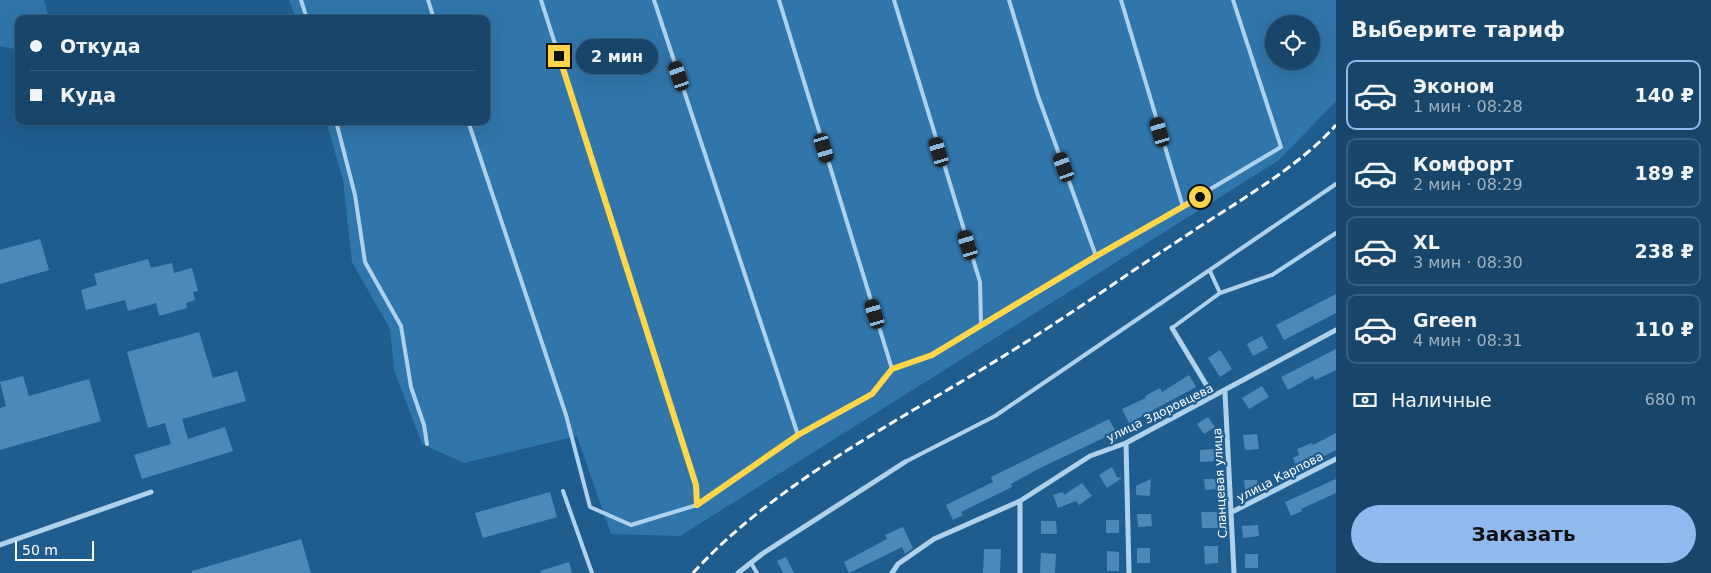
<!DOCTYPE html>
<html lang="ru">
<meta charset="utf-8">
<style>
:root{--surface:#18466b;--page:#214d71;--text:#f1f3f6;--muted:#9fb1c1;--line:#365e7e;--accent:#90b9f0}
body{margin:0;font-family:"DejaVu Sans",sans-serif;background:var(--page);color:var(--text);height:100vh;display:flex;flex-direction:column;font-size:19px;white-space:nowrap}
*{box-sizing:border-box;margin:0}
p{font-size:16px;color:var(--muted)}
.icon{flex:none;width:28px;height:28px;fill:none;stroke:currentColor;stroke-width:2;stroke-linecap:round;stroke-linejoin:round}
.map{position:relative;flex:1;overflow:hidden}
.sheet{display:flex;flex-direction:column;background:var(--surface);width:375px}
.sheet>*{flex:none}
.top-card{position:absolute;left:15px;top:15px;width:475px;height:110px;border-radius:10px;box-shadow:0 5px 20px #0002,0 0 0 1px var(--line);display:grid;align-content:center;height:110px;padding:0 15px;background:var(--surface)}
.controls{position:absolute;left:1265px;top:15px;display:grid;gap:10px}
.controls a{display:grid;place-items:center;width:55px;height:55px;border-radius:50%;background:var(--surface);box-shadow:0 5px 20px #0002,0 0 0 1px var(--line);font-size:25px}
.scale{position:absolute;left:15px;bottom:12px;width:79px;box-sizing:border-box;padding-left:5px;border:2px solid #fff;border-top:0;font-size:14px;line-height:18px;white-space:nowrap;color:#fff;-webkit-text-stroke:4px #205d8f;paint-order:stroke}
.end{position:absolute;width:22px;height:22px;margin:-11px;border:6px solid #ffd54a;background:#111;box-shadow:0 0 0 2px #111}
.from{border-radius:50%}
.bubble{position:absolute;height:35px;border-radius:18px;background:var(--surface);box-shadow:0 5px 20px #0002,0 0 0 1px var(--line);font-size:16px;font-weight:600;line-height:35px;text-align:center}
.car{position:absolute;width:15px;height:30px;margin:-15px -8px;border-radius:6px;box-shadow:0 0 4px 1px #0007;background:linear-gradient(#222 24%,#8ab4d8 0 40%,#222 0 76%,#8ab4d8 0 86%,#222 0)}
.top-card b{display:flex;align-items:center;gap:18px;height:48px;font-size:19px}
.top-card b+b{border-top:1px solid var(--line)}
.top-card i{width:12px;height:12px;background:var(--text)}
ul{padding:0;list-style:none}
li{display:flex;align-items:center;gap:15px;height:70px;margin:0 10px 8px;padding:0 5px;border:2px solid var(--line);border-radius:10px}
li div{flex:1}
li b{display:block;font-size:19px}
li em{font-style:normal;font-weight:600}
li.active{border-color:var(--accent)}
li>.icon{width:45px;height:45px;stroke-width:1.5}
h2{padding:0 15px;font-size:22px;line-height:60px}
.pay{display:flex;align-items:center;gap:12px;height:55px;padding:0 15px;font-size:19px}
.pay p{margin-inline-start:auto}
.cta{display:flex;gap:10px;margin-top:auto;padding:10px 15px}
.cta a{flex:1;height:58px;border-radius:30px;background:var(--accent);color:#111;font-size:20px;font-weight:600;line-height:58px;text-align:center}
main{display:flex;flex:1;min-height:0}
.map>svg:first-child{display:block}
.green{fill:#3176aa;fill-rule:evenodd}
.building{fill:#4d89b8}
.lines{fill:none;stroke-linecap:round;stroke-linejoin:round}
.lane{stroke:#afd2ec;stroke-width:4}
.street{stroke:#afd2ec;stroke-width:5}
.rail{stroke:#fff;stroke-width:3;stroke-dasharray:9 4;stroke-linecap:butt}
.route{stroke:#ffd54a;stroke-width:6}
.labels{text-anchor:middle;dominant-baseline:central;stroke-width:4.5;stroke-linejoin:round;paint-order:stroke}
.street-label{font-size:12px;fill:#fff;stroke:#205d8f}
</style>
<main>
<div class="map">
<svg width="1336" height="573" viewBox="0 0 1336 573">
<rect width="100%" height="100%" fill="#205d8f"/>
<!-- green -->
<path class="green" d="M0 0H44L49 19H19V50L0 46Z
M289 0H1336V101L1279 160 680 536 611 534 577 436 464 463 422 444 394 370 390 329 352 262 343 180 326 121H486V19H296ZM1274 24H1311V61H1274Z"/>
<!-- building -->
<path class="building" d="M40 239 49 270 0 284V250Z
M148 259 151 268 172 263 174 273 192 268 198 291 193 292 195 300 186 303 187 308 159 316 156 303 128 311 125 300 86 310 81 290 97 285 94 274Z
M1336 294V313L1284 340 1276 325Z
M199 332 213 378 237 371 246 401 182 419 188 439 225 427 233 451 142 479 134 455 171 444 165 423 148 428 127 352Z
M1262 336 1268 348 1253 356 1247 344Z
M1336 349V370L1315 380 1313 376 1288 390 1281 377Z
M1220 350 1232 369 1220 377 1208 358Z
M1189 375 1196 387 1129 423 1122 409 1146 398 1145 396 1160 388 1162 392Z
M23 376 29 396 89 379 101 421 0 450V408L6 406 0 382Z
M1262 386 1269 397 1249 409 1242 398Z
M1208 417 1215 427 1204 434 1197 424Z
M1109 419 1116 432 1036 470 1011 484 1012 487 961 512 963 515 953 520 946 505 993 482 991 477Z
M1336 433V450L1298 470 1293 458 1299 455 1297 449 1312 443 1313 445Z
M1257 434 1259 449 1245 450 1243 435Z
M1216 449 1217 461 1200 462V450Z
M1112 467 1117 477 1122 478 1107 488 1099 475Z
M1151 479 1150 496 1136 495V486Z
M1204 479H1216V489L1205 490Z
M1336 479V493L1301 509 1302 511 1291 516 1285 502Z
M1244 480H1257V490L1245 491Z
M1082 483 1092 496 1079 505 1076 501 1058 508 1053 495 1063 492 1064 495Z
M550 492 557 517 483 538 475 513Z
M1201 512H1217L1218 528H1202Z
M1137 514H1151L1152 526 1138 527Z
M1106 520H1119V533H1106Z
M1041 521H1056L1057 534H1041Z
M1258 525 1259 536 1243 538 1242 526Z
M903 527 913 548 905 554 902 547 849 573 844 562 887 539 885 535Z
M301 539 311 573H192V571Z
M1204 546H1218V563L1205 564Z
M1137 548H1150V563H1137Z
M984 549H1001L1000 573H983Z
M1107 551 1119 552V571H1107Z
M1041 553 1056 554 1055 573H1040Z
M1245 554H1258V568H1245Z
M786 557 794 573H783L777 561Z
M569 562 572 573H541L540 571Z"/>
<g class="lines">
<!-- lane -->
<path class="lane" d="M301 0 307 19
M428 0 434 19
M541 0 696 485 697 505
M654 0 798 435
M779 0 892 369
M894 0 980 282 981 325
M1009 0 1038 96 1096 256
M1121 0 1183 207
M336 121 355 195 365 262 401 326 411 387 424 425 427 444
M468 121 566 415 590 507 631 525 697 505 798 435 872 394 892 369 932 355 1281 147 1233 0
M1210 271 1220 293 1272 275 1336 233
M1172 328 1220 293
M905 462 995 416 1336 184
M563 491 592 573
M751 563 757 573"/>
<!-- street -->
<path class="street" d="M1172 328 1213 396
M1225 392 1234 573
M1126 443 1129 573
M1232 512 1336 459
M0 545 151 492
M738 573 762 554 905 462
M892 573 898 564 934 539 1020 501 1090 456 1126 443 1336 330
M1020 573V501"/>
<!-- rail -->
<path class="rail" d="M693 573C772 486 889 426 989 365 1057 324 1121 278 1187 235 1235 203 1298 168 1336 125"/>
</g>
<g class="lines">
<!-- route -->
<path class="route" d="M559 56 696 485 697 505 798 435 872 394 892 369 932 355 1096 256 1200 197"/>
</g>
<g class="labels">
<!-- street labels -->
<g class="street-label">
<text transform="translate(1160 413) rotate(-26)">улица Здоровцева</text>
<text transform="translate(1280 477) rotate(-27)">улица Карпова</text>
<text transform="translate(1220 483) rotate(-93)">Сланцевая улица</text>
</g>
</g>
</svg>
<div class="controls">
<a><svg class="icon" aria-label="locate" viewBox="0 0 24 24"><circle cx="12" cy="12" r="6"/><path d="M12 2v4M12 18v4M2 12h4M18 12h4"/></svg></a>
</div>
<div class="scale">50 m</div>
<i class="end from" style="left:1200px;top:197px"></i>
<i class="end" style="left:559px;top:56px"></i>
<div class="bubble" style="left:576px;top:39px;width:82px">2 мин</div>
<i class="car" style="left:679px;top:76px;rotate:341deg"></i>
<i class="car" style="left:1160px;top:132px;rotate:343deg"></i>
<i class="car" style="left:824px;top:148px;rotate:163deg"></i>
<i class="car" style="left:939px;top:152px;rotate:343deg"></i>
<i class="car" style="left:1064px;top:167px;rotate:340deg"></i>
<i class="car" style="left:968px;top:245px;rotate:343deg"></i>
<i class="car" style="left:875px;top:314px;rotate:343deg"></i>
<div class="top-card">
<b><i class="from"></i>Откуда</b>
<b><i></i>Куда</b>
</div>
</div>
<section class="sheet">
<h2>Выберите тариф</h2>
<ul>
<li class="active"><svg class="icon" aria-label="car" viewBox="0 0 24 24"><path d="M5 17H2v-5l4-1 3-4h7l3 4 3 1v5h-3M9 17h6M6 11h13"/><circle cx="7" cy="17" r="2"/><circle cx="17" cy="17" r="2"/></svg><div><b>Эконом</b><p>1 мин · 08:28</p></div><em>140 ₽</em></li>
<li><svg class="icon" aria-label="car" viewBox="0 0 24 24"><path d="M5 17H2v-5l4-1 3-4h7l3 4 3 1v5h-3M9 17h6M6 11h13"/><circle cx="7" cy="17" r="2"/><circle cx="17" cy="17" r="2"/></svg><div><b>Комфорт</b><p>2 мин · 08:29</p></div><em>189 ₽</em></li>
<li><svg class="icon" aria-label="car" viewBox="0 0 24 24"><path d="M5 17H2v-5l4-1 3-4h7l3 4 3 1v5h-3M9 17h6M6 11h13"/><circle cx="7" cy="17" r="2"/><circle cx="17" cy="17" r="2"/></svg><div><b>XL</b><p>3 мин · 08:30</p></div><em>238 ₽</em></li>
<li><svg class="icon" aria-label="car" viewBox="0 0 24 24"><path d="M5 17H2v-5l4-1 3-4h7l3 4 3 1v5h-3M9 17h6M6 11h13"/><circle cx="7" cy="17" r="2"/><circle cx="17" cy="17" r="2"/></svg><div><b>Green</b><p>4 мин · 08:31</p></div><em>110 ₽</em></li>
</ul>
<div class="pay"><svg class="icon" aria-label="cash" viewBox="0 0 24 24"><path d="M3 7h18v10H3z"/><circle cx="12" cy="12" r="2"/></svg>Наличные<p>680 m</p></div>
<div class="cta"><a>Заказать</a></div>
</section>
</main>
